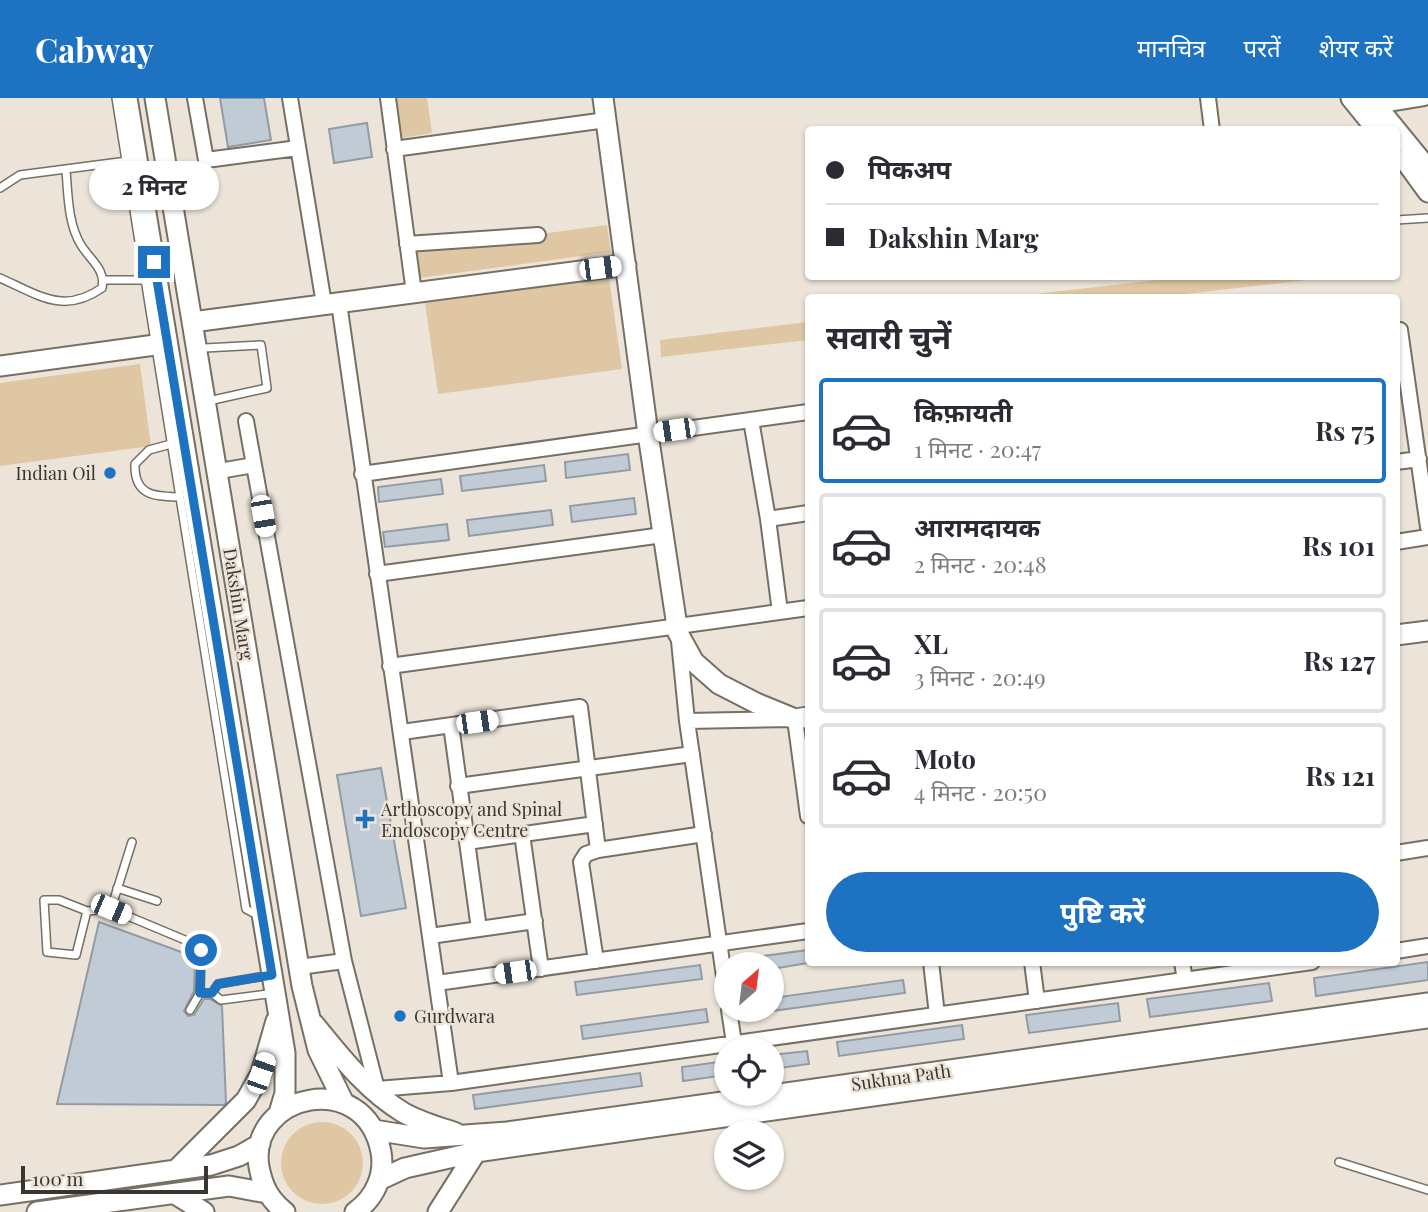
<!DOCTYPE html>
<html lang="hi">
<meta charset="utf-8">
<style>
:root{--surface:#fff;--page:#f2f2f3;--text:#2b2b33;--muted:#7c7c81;--line:#e1e1e2;--accent:#1d73c1}
body{margin:0;font-family:"Playfair Display","Noto Sans Devanagari",serif;background:var(--page);color:var(--text);height:100vh;display:flex;flex-direction:column;font-size:26px;white-space:nowrap}
*{box-sizing:border-box;margin:0}
p{font-size:23px;color:var(--muted)}
.icon{flex:none;width:38px;height:38px;fill:none;stroke:currentColor;stroke-width:2;stroke-linecap:round;stroke-linejoin:round}
.map{position:relative;flex:1;overflow:hidden}
.panel{position:absolute;left:805px;top:196px;width:595px;height:672px;display:flex;flex-direction:column;background:var(--surface);border-radius:7px;box-shadow:0 2px 5px #0004}
.panel>*{flex:none}
.top-card{position:absolute;left:805px;top:28px;width:595px;height:154px;border-radius:7px;box-shadow:0 2px 5px #0004;display:grid;align-content:center;height:154px;padding:0 21px;background:var(--surface)}
.needle{width:46px;rotate:28deg}
.tools{position:absolute;left:714px;top:854px;display:grid;gap:14px}
.tools a{display:grid;place-items:center;width:70px;height:70px;border-radius:50%;background:var(--surface);box-shadow:0 2px 5px #0004;font-size:35px}
.scale{position:absolute;left:21px;bottom:18px;width:187px;box-sizing:border-box;padding-left:7px;border:4px solid #393631;border-top:0;font-size:19px;line-height:24px;white-space:nowrap;color:#393631;-webkit-text-stroke:5px #ece4d8;paint-order:stroke}
.end{position:absolute;width:32px;height:32px;margin:-16px;border:9px solid #1d73c1;background:#fff;box-shadow:0 0 0 4px #fff}
.from{border-radius:50%}
.bubble{position:absolute;height:49px;border-radius:24px;background:var(--surface);box-shadow:0 2px 5px #0004;font-size:23px;font-weight:700;line-height:49px;text-align:center}
.car{position:absolute;width:21px;height:42px;margin:-21px -10px;border-radius:9px;box-shadow:0 0 5px 2px #0007;background:linear-gradient(#fff 24%,#345 0 40%,#fff 0 76%,#345 0 86%,#fff 0)}
.top-card b{display:flex;align-items:center;gap:24px;height:66px;font-size:26px}
.top-card b+b{border-top:2px solid var(--line)}
.top-card i{width:18px;height:18px;background:var(--text)}
ul{padding:0;list-style:none}
li{display:flex;align-items:center;gap:21px;height:105px;margin:0 14px 10px;padding:0 7px;border:4px solid var(--line);border-radius:7px}
li div{flex:1}
li b{display:block;font-size:26px}
li em{font-style:normal;font-weight:700}
li.on{border-color:var(--accent)}
li>.icon{width:63px;height:63px;stroke-width:1.5}
h2{padding:0 21px;font-size:32px;line-height:84px}
.cta{display:flex;gap:14px;margin-top:auto;padding:14px 21px}
.cta a{flex:1;height:80px;border-radius:42px;background:var(--accent);color:#fff;font-size:28px;font-weight:700;line-height:80px;text-align:center}
header{display:flex;align-items:center;gap:42px;box-sizing:border-box;height:98px;padding:0 35px;background:var(--accent);color:#fff}
header strong{font-size:33px}
nav{display:flex;gap:38px;margin-inline-start:auto;font-size:24px}
.map>svg:first-child{display:block}
.green{fill:#dfc7a3}
.building{fill:#c1cbd6;stroke:#929ba5;stroke-width:2}
.lines{fill:none;stroke-linecap:round;stroke-linejoin:round}
.lane-casing{stroke:#766f64;stroke-width:10}
.street-casing{stroke:#766f64;stroke-width:18}
.secondary-casing{stroke:#766f64;stroke-width:23}
.lane{stroke:#fff;stroke-width:7}
.street{stroke:#fff;stroke-width:14}
.secondary{stroke:#fff;stroke-width:19}
.route{stroke:#1d73c1;stroke-width:9}
.poi-dot{fill:#1d73c1;stroke:#ece4d8;stroke-width:2.5}
.labels{text-anchor:middle;dominant-baseline:central;stroke-width:5;stroke-linejoin:round;paint-order:stroke}
.poi-label{font-size:18px;fill:#393631;stroke:#ece4d8;text-anchor:start}
.street-label{font-size:18px;fill:#393631;stroke:#ece4d8}
</style>
<header>
<strong>Cabway</strong>
<nav><a>मानचित्र</a><a>परतें</a><a>शेयर करें</a></nav>
</header>
<div class="map">
<svg width="1428" height="1114" viewBox="0 0 1428 1114">
<rect width="100%" height="100%" fill="#ece4d8"/>
<!-- green -->
<path class="green" d="M394 0H427L432 35 401 40Z
M607 127 611 154 419 180 415 153Z
M1183 179H1333L1159 199H1010Z
M609 180 622 271 438 296 425 205Z
M808 224V242L661 259 660 242Z
M140 266 151 348 0 368V285Z
M281 1065a41 41 0 1 1 82 0a41 41 0 1 1-82 0Z"/>
<!-- building -->
<path class="building" d="M220 0H264L271 42 228 49Z
M367 25 372 59 334 65 329 31Z
M628 356 630 372 566 380 565 364Z
M544 367 546 383 462 393 460 378Z
M441 381 443 396 379 404 378 389Z
M634 400 636 416 572 424 570 408Z
M551 412 553 427 469 438 467 422Z
M447 426 449 442 385 449 383 434Z
M381 670 406 810 361 818 337 677Z
M99 824 195 859 194 893 184 913 188 918 194 917 204 901H210L222 908 226 1005 223 1007 57 1006Z
M808 852V865L772 871V866H748V860Z
M1428 864V882L1316 898 1314 880Z
M700 867 702 881 577 897 575 884Z
M903 882 905 895 772 913V900Z
M1269 885 1272 903 1150 919 1147 901Z
M1118 905 1120 923 1029 935 1026 917Z
M706 911 708 924 583 941 581 928Z
M962 927 964 941 839 958 837 944Z
M807 953 809 966 772 971V957Z
M726 963V977L683 983 682 969Z
M640 975 642 988 475 1011 473 997Z"/>
<g class="lines">
<!-- lane casing -->
<g class="lane-casing">
<path id="lane" d="M116 0 246 811 259 818
M0 90 20 77 127 63
M1396 122 1428 120
M0 180C39 197 63 217 102 190 106 171 90 162 81 147 68 126 68 97 66 72
M104 182H145
M205 250 261 247 267 290 213 302
M171 346 149 352 135 366C134 398 154 398 179 399
M132 744 111 811 185 842 201 852 200 895H212
M117 790 157 803
M87 813 59 802H44L47 854 76 857 87 813 111 811
M271 877 218 886 212 895 221 902 275 895
M190 912 200 895
M1339 1064 1428 1092"/>
</g>
<!-- street casing -->
<g class="street-casing">
<path id="street" d="M195 0 206 62 298 50
M290 0 324 206
M388 0 414 195
M1208 0 1212 32
M1369 9 1424 0
M394 51 606 22
M407 146 538 137
M339 205 451 985
M1396 233 1400 232 1428 429
M751 322 768 421 780 514
M246 323 344 863 377 991 451 985 1312 864
M1396 364 1419 361
M225 372 254 367
M362 376 808 314
M768 421 808 415
M1396 444 1428 439
M377 476 663 437
M679 543 687 623 726 892
M390 568 808 510
M687 623 795 621 808 718
M451 627 479 831
M402 634 580 609 598 752
M458 688 692 656
M522 736 541 871
M467 744 595 726
M1396 755 1428 750
M430 838 535 823
M1396 853 1428 848
M596 863 581 764 586 756 598 752 704 736
M931 864 937 917
M1032 864 1037 903
M1182 864 1185 882
M299 869 344 863
M437 885 808 833
M729 912 734 945"/>
</g>
<!-- secondary casing -->
<g class="secondary-casing">
<path id="secondary" d="M127 0 285 955V995L279 1015
M155 0 302 888 318 952 344 1005
M603 0 648 336 678 535 694 564 719 586 756 605 795 621 808 619
M1351 0 1377 32
M1370 0 1428 71
M1404 61 1428 94
M200 223 626 167
M0 268 155 247
M1396 537 1428 533
M314 926C341 959 366 992 404 1015 420 1024 439 1029 456 1035
M374 1032 424 1040 507 1034 1428 905
M176 1072 246 1002 261 975 276 923
M379 1082 405 1070 476 1054 1428 920
M175 1096 204 1114
M0 1097 211 1067 239 1058 260 1046
M37 1114 229 1088 267 1095
M285 1114C269 1101 263 1089 259 1069 247 996 365 969 381 1054 385 1077 375 1100 355 1114
M438 1114 476 1054"/>
</g>
<!-- lane -->
<use href="#lane" class="lane"/>
<!-- street -->
<use href="#street" class="street"/>
<!-- secondary -->
<use href="#secondary" class="secondary"/>
</g>
<g class="lines">
<!-- route -->
<path class="route" d="M154 164 272 877 218 886 212 895H200L201 852"/>
</g>
<!-- markers -->
<g class="poi-dot">
<circle cx="110" cy="375" r="7"/>
<path d="M361.5 710.5h7v7h7v7h-7v7h-7v-7h-7v-7h7z"/>
<circle cx="400" cy="918" r="7"/>
</g>
<g class="labels">
<!-- poi labels -->
<g class="poi-label">
<text x="96" y="375" text-anchor="end">Indian Oil</text>
<text x="381" y="711">Arthoscopy and Spinal<tspan x="381" dy="21">Endoscopy Centre</tspan></text>
<text x="414" y="918">Gurdwara</text>
</g>
<!-- street labels -->
<g class="street-label">
<text transform="translate(239 506) rotate(81)">Dakshin Marg</text>
<text transform="translate(901 979) rotate(-8)">Sukhna Path</text>
</g>
</g>
</svg>
<div class="tools">
<a><svg class="needle" viewBox="-14 -14 28 28"><path d="M0-13l5 13h-10z" fill="#e53935"/><path d="M0 13l5-13h-10z" fill="#7c7c81"/></svg></a>
<a><svg class="icon" aria-label="locate" viewBox="0 0 24 24"><circle cx="12" cy="12" r="6"/><path d="M12 2v4M12 18v4M2 12h4M18 12h4"/></svg></a>
<a><svg class="icon" aria-label="layers" viewBox="0 0 24 24"><path d="M12 4l9 5-9 5-9-5zM3 14l9 5 9-5"/></svg></a>
</div>
<div class="scale">100 m</div>
<i class="end from" style="left:201px;top:852px"></i>
<i class="end" style="left:154px;top:164px"></i>
<div class="bubble" style="left:89px;top:63px;width:130px">2 मिनट</div>
<i class="car" style="left:600px;top:170px;rotate:83deg"></i>
<i class="car" style="left:674px;top:332px;rotate:262deg"></i>
<i class="car" style="left:263px;top:418px;rotate:170deg"></i>
<i class="car" style="left:477px;top:624px;rotate:82deg"></i>
<i class="car" style="left:111px;top:811px;rotate:113deg"></i>
<i class="car" style="left:515px;top:874px;rotate:262deg"></i>
<i class="car" style="left:261px;top:975px;rotate:19deg"></i>
<div class="top-card">
<b><i class="from"></i>पिकअप</b>
<b><i></i>Dakshin Marg</b>
</div>
<section class="panel">
<h2>सवारी चुनें</h2>
<ul>
<li class="on"><svg class="icon" aria-label="car" viewBox="0 0 24 24"><path d="M5 17H2v-5l4-1 3-4h7l3 4 3 1v5h-3M9 17h6M6 11h13"/><circle cx="7" cy="17" r="2"/><circle cx="17" cy="17" r="2"/></svg><div><b>किफ़ायती</b><p>1 मिनट · 20:47</p></div><em>Rs 75</em></li>
<li><svg class="icon" aria-label="car" viewBox="0 0 24 24"><path d="M5 17H2v-5l4-1 3-4h7l3 4 3 1v5h-3M9 17h6M6 11h13"/><circle cx="7" cy="17" r="2"/><circle cx="17" cy="17" r="2"/></svg><div><b>आरामदायक</b><p>2 मिनट · 20:48</p></div><em>Rs 101</em></li>
<li><svg class="icon" aria-label="car" viewBox="0 0 24 24"><path d="M5 17H2v-5l4-1 3-4h7l3 4 3 1v5h-3M9 17h6M6 11h13"/><circle cx="7" cy="17" r="2"/><circle cx="17" cy="17" r="2"/></svg><div><b>XL</b><p>3 मिनट · 20:49</p></div><em>Rs 127</em></li>
<li><svg class="icon" aria-label="car" viewBox="0 0 24 24"><path d="M5 17H2v-5l4-1 3-4h7l3 4 3 1v5h-3M9 17h6M6 11h13"/><circle cx="7" cy="17" r="2"/><circle cx="17" cy="17" r="2"/></svg><div><b>Moto</b><p>4 मिनट · 20:50</p></div><em>Rs 121</em></li>
</ul>
<div class="cta"><a>पुष्टि करें</a></div>
</section>
</div>
